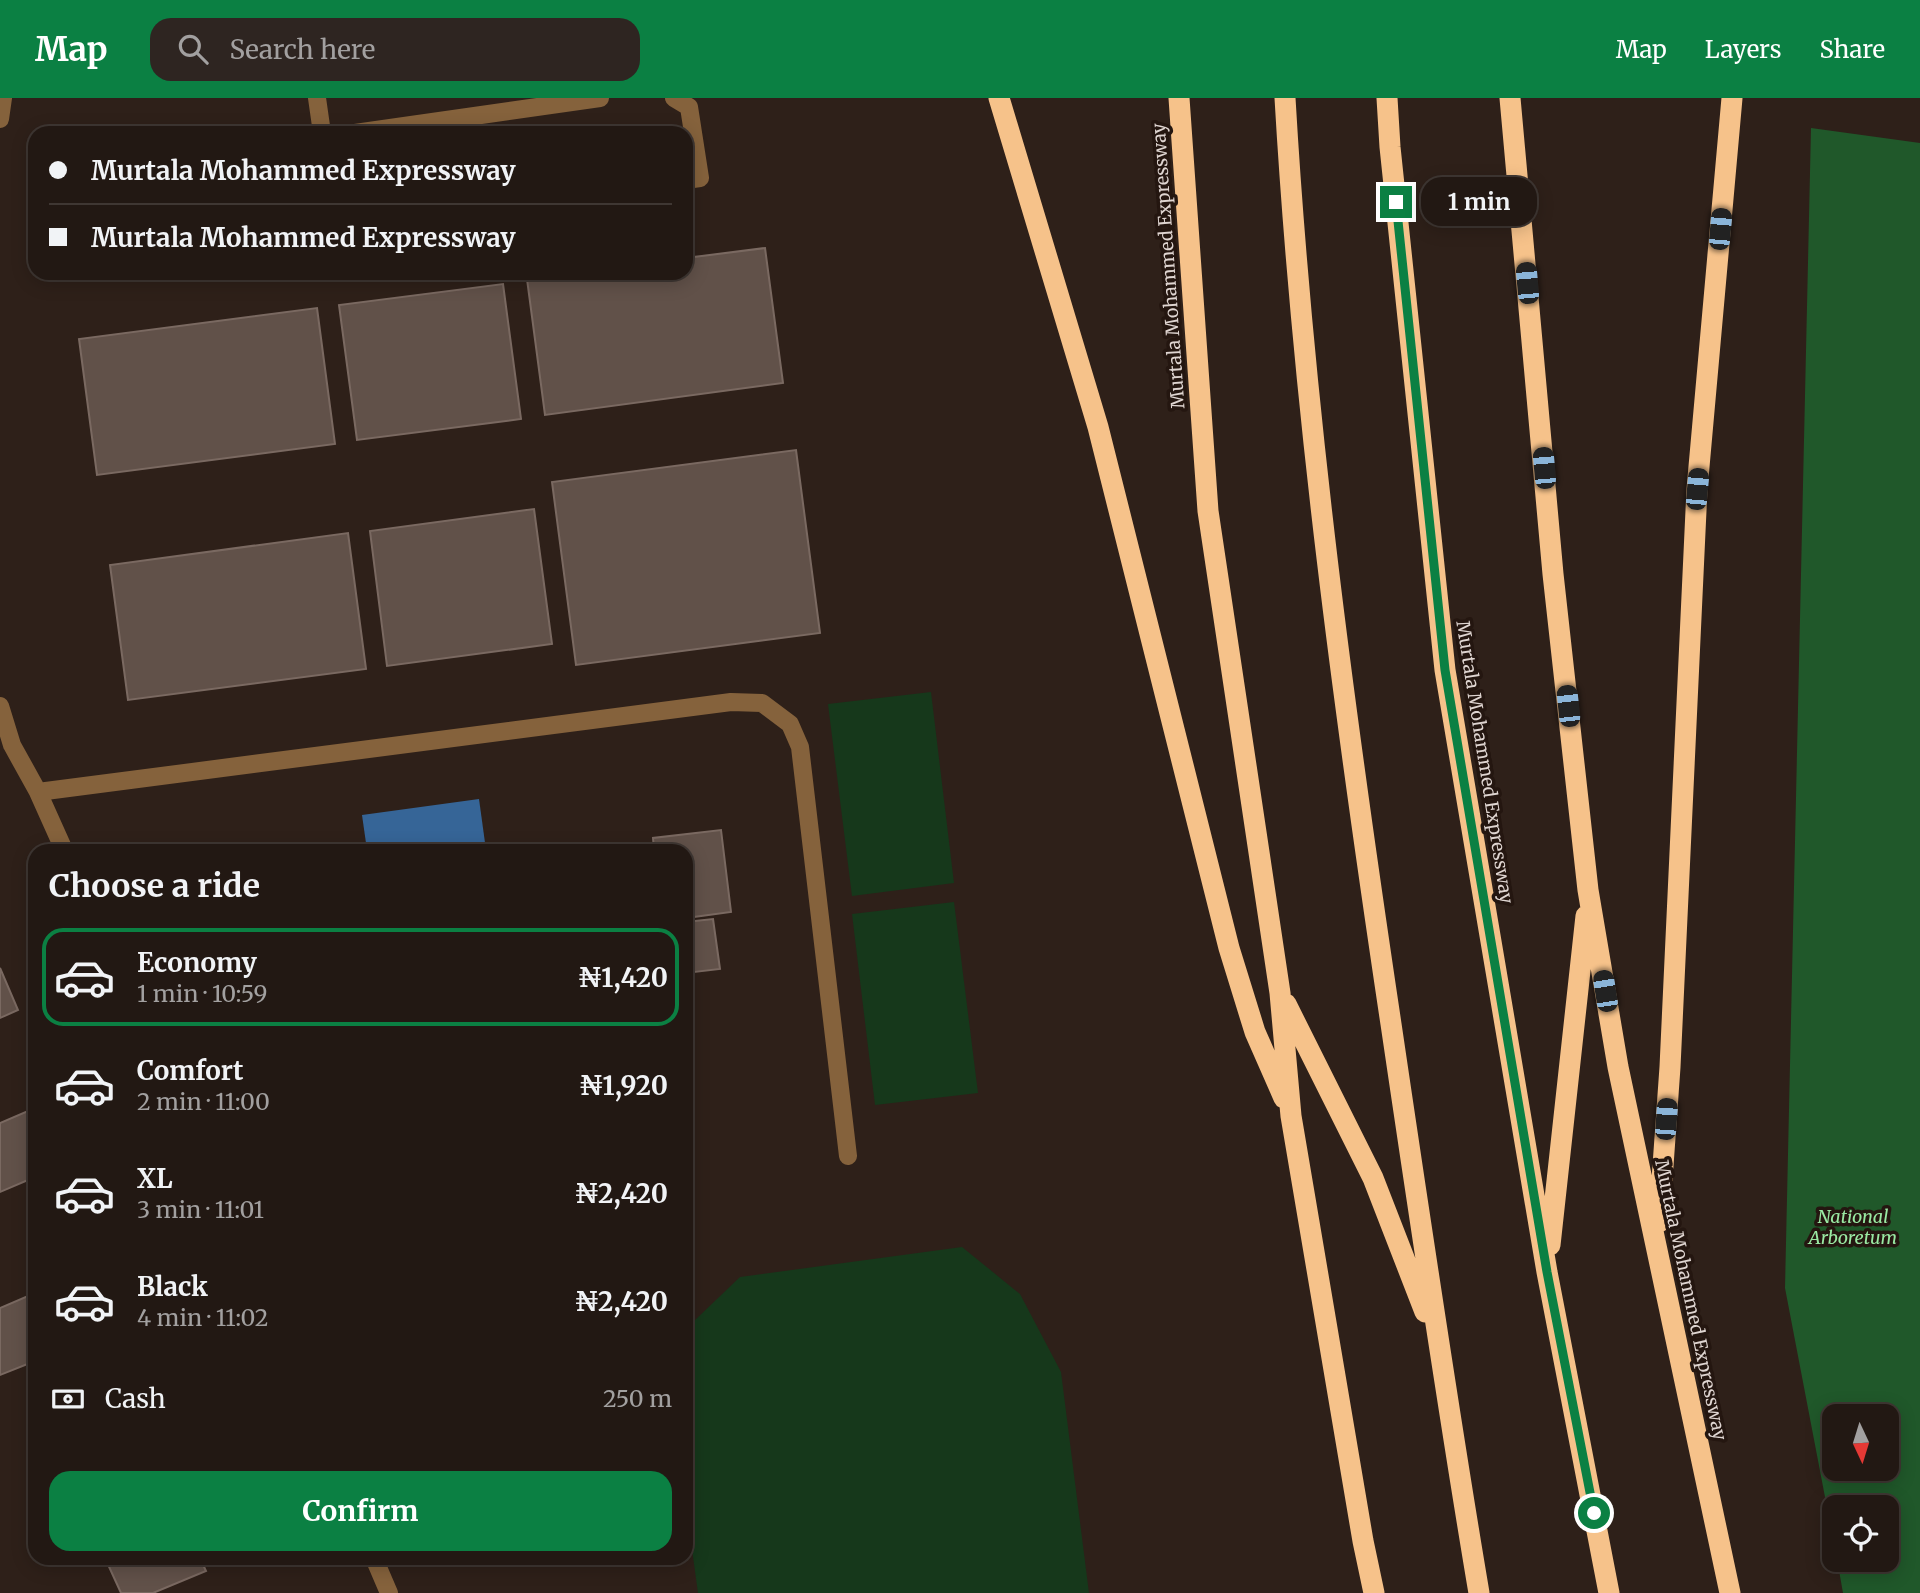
<!DOCTYPE html>
<meta charset="utf-8">
<style>
:root{--surface:#221813;--page:#2e2521;--text:#f1f3f6;--muted:#a2a0a0;--line:#3f3733;--accent:#0b8043}
body{margin:0;font-family:Merriweather,serif;background:var(--page);color:var(--text);height:100vh;display:flex;flex-direction:column;font-size:26px;white-space:nowrap}
*{box-sizing:border-box;margin:0}
p{font-size:23px;color:var(--muted)}
.icon{flex:none;width:38px;height:38px;fill:none;stroke:currentColor;stroke-width:2;stroke-linecap:round;stroke-linejoin:round}
.map{position:relative;flex:1;overflow:hidden}
.panel{position:absolute;left:28px;top:746px;width:665px;height:721px;display:flex;flex-direction:column;background:var(--surface);border-radius:21px;box-shadow:0 4px 18px #0003,0 0 0 2px var(--line)}
.panel>*{flex:none}
.guide{position:absolute;left:28px;top:28px;width:665px;height:154px;border-radius:21px;box-shadow:0 4px 18px #0003,0 0 0 2px var(--line);display:grid;align-content:center;height:154px;padding:0 21px;background:var(--surface)}
.needle{width:46px;rotate:176deg}
.fabs{position:absolute;left:1822px;top:1306px;display:grid;gap:14px}
.fabs a{display:grid;place-items:center;width:77px;height:77px;border-radius:14px;background:var(--surface);box-shadow:0 4px 18px #0003,0 0 0 2px var(--line);font-size:35px}
.end{position:absolute;width:32px;height:32px;margin:-16px;border:9px solid #0b8043;background:#fff;box-shadow:0 0 0 4px #fff}
.from{border-radius:50%}
.bubble{position:absolute;height:49px;border-radius:21px;background:var(--surface);box-shadow:0 4px 18px #0003,0 0 0 2px var(--line);font-size:23px;font-weight:700;line-height:49px;text-align:center}
.car{position:absolute;width:21px;height:42px;margin:-21px -10px;border-radius:9px;box-shadow:0 0 5px 2px #0007;background:linear-gradient(#222 24%,#8ab4d8 0 40%,#222 0 76%,#8ab4d8 0 86%,#222 0)}
.guide b{display:flex;align-items:center;gap:24px;height:66px;font-size:26px}
.guide b+b{border-top:2px solid var(--line)}
.guide i{width:18px;height:18px;background:var(--text)}
ul{padding:0;list-style:none}
li{display:flex;align-items:center;gap:21px;height:98px;margin:0 14px 10px;padding:0 7px;border:4px solid transparent;border-radius:21px}
li div{flex:1}
li b{display:block;font-size:26px}
li em{font-style:normal;font-weight:700}
li.on{border-color:var(--accent)}
li>.icon{width:63px;height:63px;stroke-width:1.5}
h2{padding:0 21px;font-size:32px;line-height:84px}
.pay{display:flex;align-items:center;gap:18px;height:77px;padding:0 21px;font-size:26px}
.pay p{margin-inline-start:auto}
.primary-button{display:flex;gap:14px;margin-top:auto;padding:14px 21px}
.primary-button a{flex:1;height:80px;border-radius:21px;background:var(--accent);color:#fff;font-size:28px;font-weight:700;line-height:80px;text-align:center}
header{display:flex;align-items:center;gap:42px;box-sizing:border-box;height:98px;padding:0 35px;background:var(--accent);color:#fff}
header strong{font-size:33px}
nav{display:flex;gap:38px;margin-inline-start:auto;font-size:24px}
.search{width:490px;height:63px;background:var(--page);display:flex;align-items:center;gap:18px;box-sizing:border-box;padding:0 24px;border-radius:21px;color:var(--muted);font-size:26px}
.map>svg:first-child{display:block}
.green{fill:#16381b}
.forest{fill:#20582a;fill-rule:evenodd}
.water{fill:#366597}
.building{fill:#615149;stroke:#7a6961;stroke-width:2}
.lines{fill:none;stroke-linecap:round;stroke-linejoin:round}
.minor{stroke:#85623c;stroke-width:18}
.highway{stroke:#f6c28a;stroke-width:21}
.route{stroke:#0b8043;stroke-width:9}
.labels{text-anchor:middle;dominant-baseline:central;stroke-width:7;stroke-linejoin:round;paint-order:stroke}
.street-label{font-size:18px;fill:#dfd5d1;stroke:#241610}
.park-label{font-size:18px;font-style:italic;fill:#9aeaa3;stroke:#241610}
</style>
<header>
<strong>Map</strong>
<div class="search"><svg class="icon" aria-label="search" viewBox="0 0 24 24"><circle cx="10" cy="10" r="6"/><path d="M15 15l6 6"/></svg>Search here</div>
<nav><a>Map</a><a>Layers</a><a>Share</a></nav>
</header>
<div class="map">
<svg width="1920" height="1495" viewBox="0 0 1920 1495">
<rect width="100%" height="100%" fill="#2e2019"/>
<!-- green -->
<path class="green" d="M931 594 954 785 852 798 828 606Z
M954 804 978 995 875 1007 852 816Z
M962 1149 1020 1196 1061 1274 1089 1495H698L686 1408V1247L694 1223 740 1179Z"/>
<!-- forest -->
<path class="forest" d="M1811 30 1920 45V1495H1843L1837 1461H1886V1409H1834V1446L1785 1190ZM1834 1318H1886V1370H1834Z"/>
<!-- water -->
<path class="water" d="M479 701 486 752H367L362 717Z"/>
<!-- building -->
<path class="building" d="M765 150 783 285 545 317 527 181 572 175H686V160Z
M503 186 521 321 357 342 339 207Z
M317 210 335 346 97 377 79 241Z
M796 352 820 535 576 567 552 384Z
M534 411 552 546 387 568 370 433Z
M348 435 366 571 128 602 110 467Z
M721 732 731 814 686 820V752H654L653 740Z
M713 821 720 871 686 875V824Z
M0 870 18 912 0 920Z
M35 1010V1079L0 1094V1025Z
M35 1195V1263L0 1277V1210Z
M105 1460H200L206 1473 153 1495H121Z"/>
<g class="lines">
<!-- minor -->
<path class="minor" d="M317 0 322 35
M674 0 689 9 700 80 686 82
M0 21 3 0
M355 35 600 0
M0 608 12 647 38 694 64 752
M38 694 731 604 762 605 790 626 800 649 848 1058
M374 1460 389 1495"/>
<!-- highway -->
<path class="highway" d="M999 0 1098 329 1229 850 1255 934 1284 1000
M1179 0 1208 413 1280 895 1291 1018 1363 1443 1374 1495
M1285 0C1303 310 1345 619 1391 926 1419 1116 1447 1306 1479 1495
M1387 0 1390 49 1445 572 1547 1174 1609 1495
M1510 0 1553 476 1588 792 1618 969 1730 1495
M1286 906 1373 1080 1425 1214
M1659 1124 1670 969 1697 391 1732 0
M1550 1147 1586 818"/>
</g>
<g class="lines">
<!-- route -->
<path class="route" d="M1396 104 1445 572 1547 1174 1594 1415"/>
</g>
<g class="labels">
<!-- street labels -->
<g class="street-label">
<text transform="translate(1168 168) rotate(-94)">Murtala Mohammed Expressway</text>
<text transform="translate(1485 664) rotate(81)">Murtala Mohammed Expressway</text>
<text transform="translate(1691 1202) rotate(78)">Murtala Mohammed Expressway</text>
</g>
<!-- park labels -->
<g class="park-label">
<text x="1853" y="1118">National<tspan x="1853" dy="21">Arboretum</tspan></text>
</g>
</g>
</svg>
<div class="fabs">
<a><svg class="needle" viewBox="-14 -14 28 28"><path d="M0-13l5 13h-10z" fill="#e53935"/><path d="M0 13l5-13h-10z" fill="#a2a0a0"/></svg></a>
<a><svg class="icon" aria-label="locate" viewBox="0 0 24 24"><circle cx="12" cy="12" r="6"/><path d="M12 2v4M12 18v4M2 12h4M18 12h4"/></svg></a>
</div>
<i class="end from" style="left:1594px;top:1415px"></i>
<i class="end" style="left:1396px;top:104px"></i>
<div class="bubble" style="left:1421px;top:79px;width:116px">1 min</div>
<i class="car" style="left:1720px;top:131px;rotate:5deg"></i>
<i class="car" style="left:1527px;top:185px;rotate:355deg"></i>
<i class="car" style="left:1544px;top:370px;rotate:355deg"></i>
<i class="car" style="left:1697px;top:391px;rotate:5deg"></i>
<i class="car" style="left:1568px;top:608px;rotate:354deg"></i>
<i class="car" style="left:1605px;top:893px;rotate:351deg"></i>
<i class="car" style="left:1666px;top:1021px;rotate:4deg"></i>
<div class="guide">
<b><i class="from"></i>Murtala Mohammed Expressway</b>
<b><i></i>Murtala Mohammed Expressway</b>
</div>
<section class="panel">
<h2>Choose a ride</h2>
<ul>
<li class="on"><svg class="icon" aria-label="car" viewBox="0 0 24 24"><path d="M5 17H2v-5l4-1 3-4h7l3 4 3 1v5h-3M9 17h6M6 11h13"/><circle cx="7" cy="17" r="2"/><circle cx="17" cy="17" r="2"/></svg><div><b>Economy</b><p>1 min · 10:59</p></div><em>₦1,420</em></li>
<li><svg class="icon" aria-label="car" viewBox="0 0 24 24"><path d="M5 17H2v-5l4-1 3-4h7l3 4 3 1v5h-3M9 17h6M6 11h13"/><circle cx="7" cy="17" r="2"/><circle cx="17" cy="17" r="2"/></svg><div><b>Comfort</b><p>2 min · 11:00</p></div><em>₦1,920</em></li>
<li><svg class="icon" aria-label="car" viewBox="0 0 24 24"><path d="M5 17H2v-5l4-1 3-4h7l3 4 3 1v5h-3M9 17h6M6 11h13"/><circle cx="7" cy="17" r="2"/><circle cx="17" cy="17" r="2"/></svg><div><b>XL</b><p>3 min · 11:01</p></div><em>₦2,420</em></li>
<li><svg class="icon" aria-label="car" viewBox="0 0 24 24"><path d="M5 17H2v-5l4-1 3-4h7l3 4 3 1v5h-3M9 17h6M6 11h13"/><circle cx="7" cy="17" r="2"/><circle cx="17" cy="17" r="2"/></svg><div><b>Black</b><p>4 min · 11:02</p></div><em>₦2,420</em></li>
</ul>
<div class="pay"><svg class="icon" aria-label="cash" viewBox="0 0 24 24"><path d="M3 7h18v10H3z"/><circle cx="12" cy="12" r="2"/></svg>Cash<p>250 m</p></div>
<div class="primary-button"><a>Confirm</a></div>
</section>
</div>
